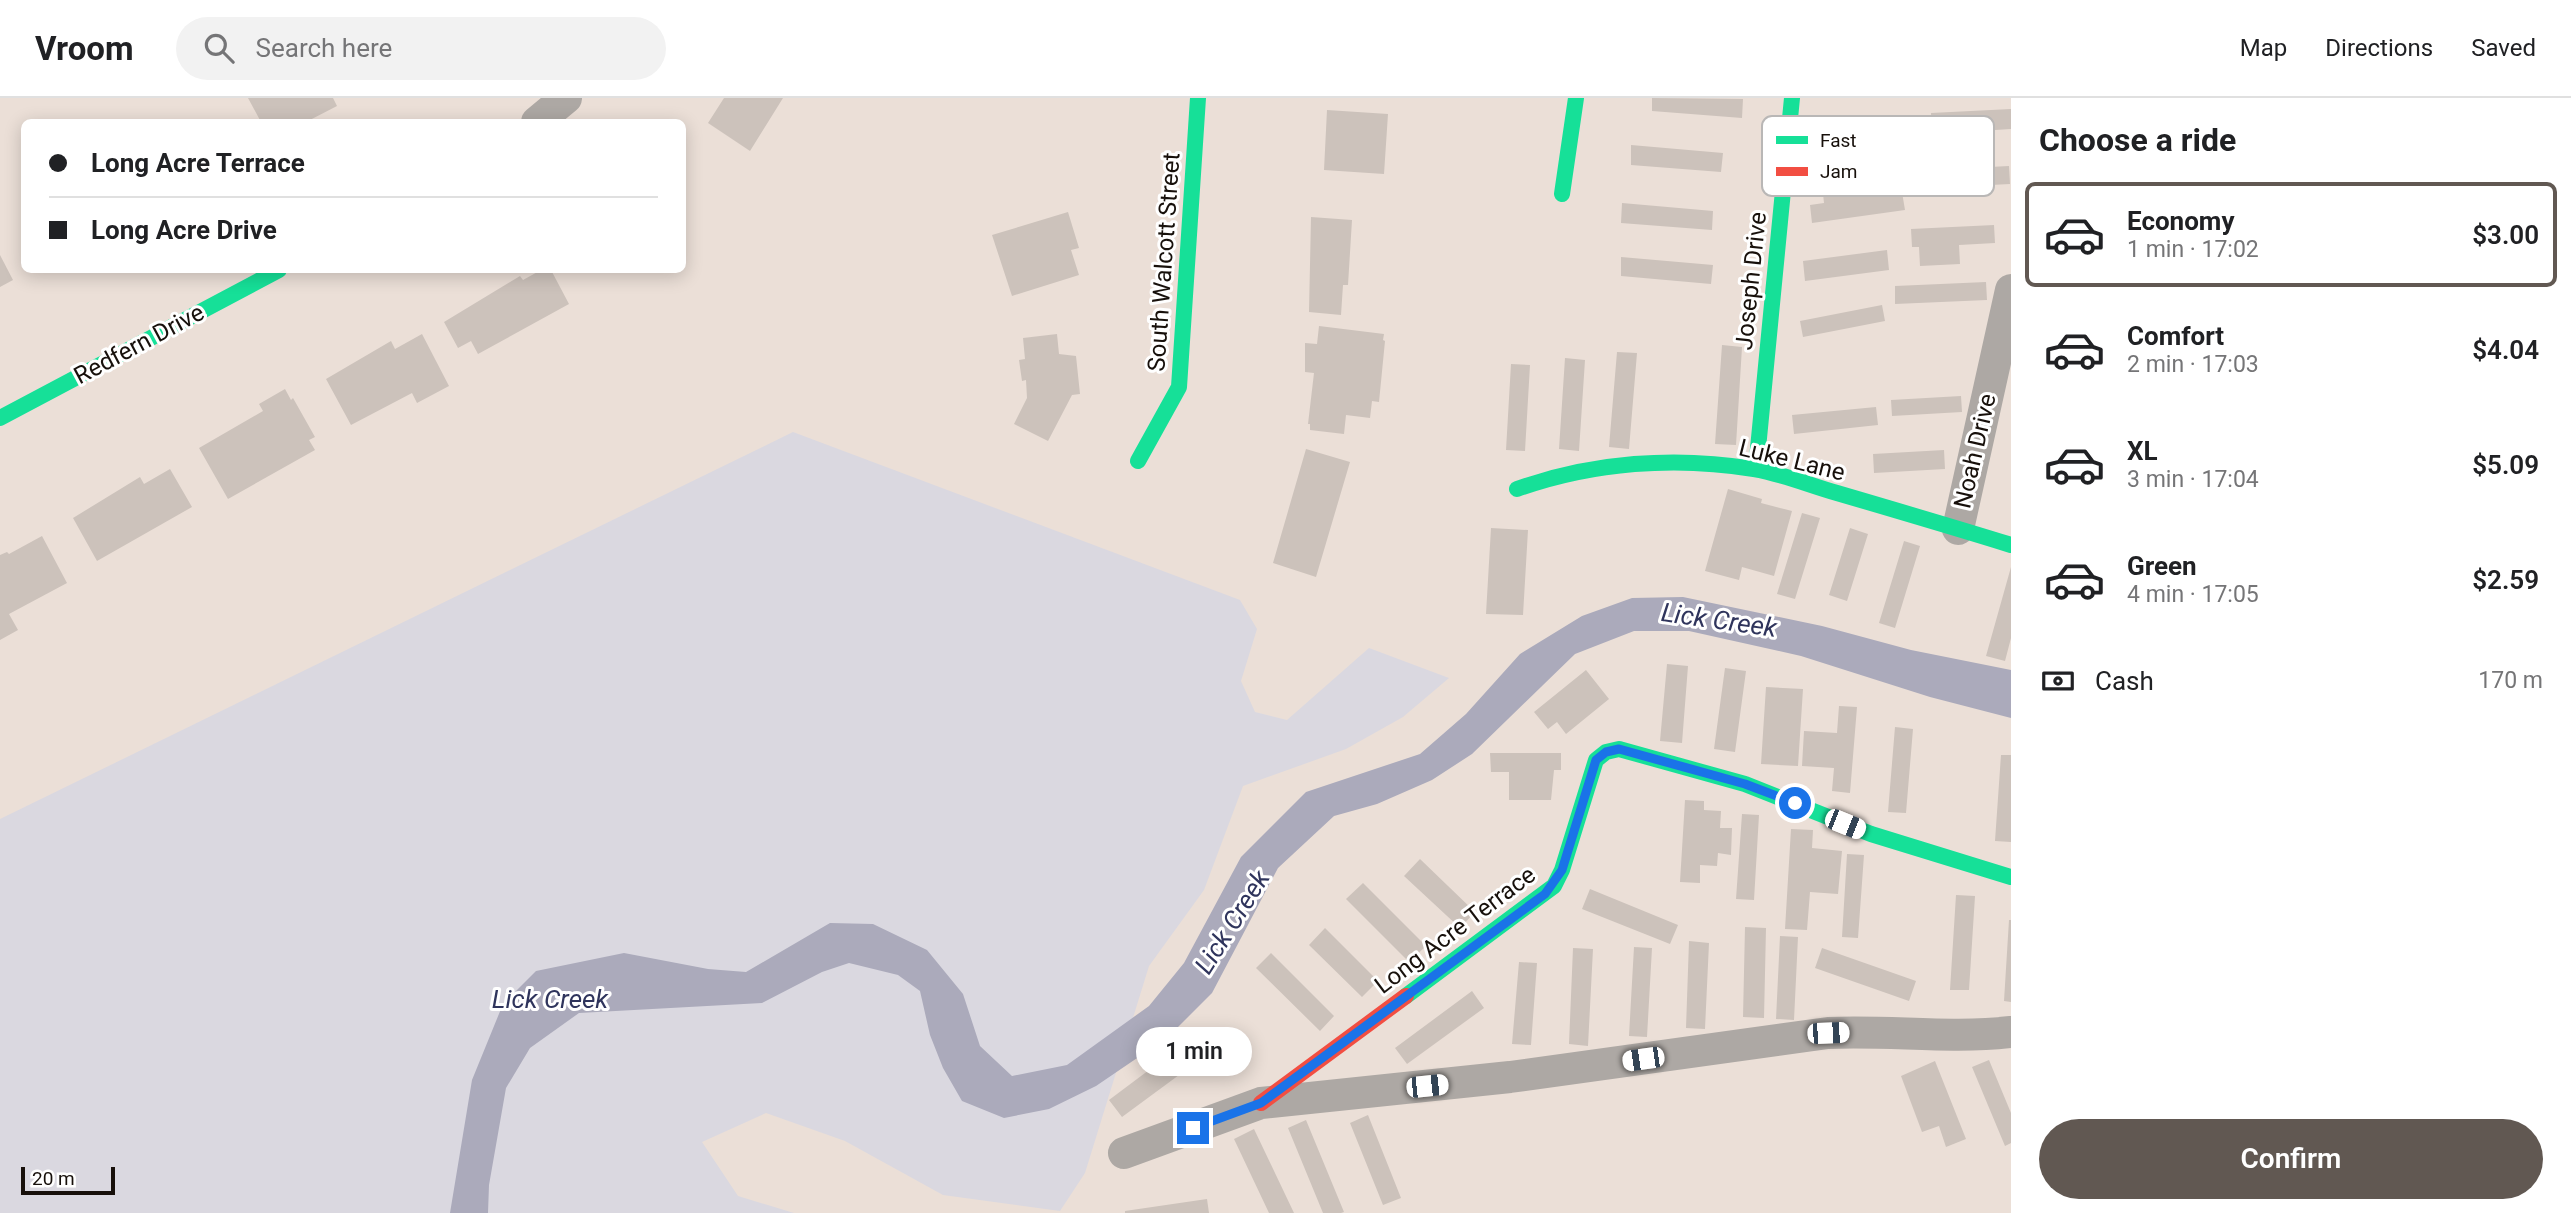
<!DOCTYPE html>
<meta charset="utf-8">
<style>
:root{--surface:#fff;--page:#f2f2f2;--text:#202124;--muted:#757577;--line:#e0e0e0;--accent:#615852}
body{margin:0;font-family:Roboto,sans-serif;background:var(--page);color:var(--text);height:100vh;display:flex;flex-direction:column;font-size:26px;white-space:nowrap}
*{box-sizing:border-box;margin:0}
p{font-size:23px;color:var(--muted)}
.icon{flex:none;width:38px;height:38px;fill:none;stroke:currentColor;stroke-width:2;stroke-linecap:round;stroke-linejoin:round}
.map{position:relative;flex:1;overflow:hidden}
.side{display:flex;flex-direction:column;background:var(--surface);width:560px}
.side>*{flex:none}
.guide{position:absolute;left:21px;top:21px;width:665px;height:154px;border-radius:10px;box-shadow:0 4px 18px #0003;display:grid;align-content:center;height:154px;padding:0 28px;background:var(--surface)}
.scale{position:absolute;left:21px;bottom:18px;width:94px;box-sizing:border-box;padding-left:7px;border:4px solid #17100b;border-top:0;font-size:19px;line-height:24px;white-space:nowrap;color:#17100b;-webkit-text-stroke:5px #fff;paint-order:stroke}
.end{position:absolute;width:32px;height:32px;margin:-16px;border:9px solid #1a73e8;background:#fff;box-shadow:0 0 0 4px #fff}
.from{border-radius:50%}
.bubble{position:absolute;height:49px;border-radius:24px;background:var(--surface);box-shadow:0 4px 18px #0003;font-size:23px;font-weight:600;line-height:49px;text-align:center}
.car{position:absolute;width:21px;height:42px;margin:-21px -10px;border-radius:9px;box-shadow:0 0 5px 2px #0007;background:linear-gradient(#fff 24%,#345 0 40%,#fff 0 76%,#345 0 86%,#fff 0)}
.guide b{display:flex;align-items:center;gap:24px;height:66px;font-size:26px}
.guide b+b{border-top:2px solid var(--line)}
.guide i{width:18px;height:18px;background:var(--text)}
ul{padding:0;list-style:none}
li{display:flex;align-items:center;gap:21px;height:105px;margin:0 14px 10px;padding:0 14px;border:4px solid transparent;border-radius:10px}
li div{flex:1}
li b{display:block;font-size:26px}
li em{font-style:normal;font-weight:600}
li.on{border-color:var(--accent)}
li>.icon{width:63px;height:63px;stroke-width:1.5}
h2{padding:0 28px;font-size:32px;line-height:84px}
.pay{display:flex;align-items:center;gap:18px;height:77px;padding:0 28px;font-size:26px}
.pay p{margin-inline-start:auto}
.button{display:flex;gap:14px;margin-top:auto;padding:14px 28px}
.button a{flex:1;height:80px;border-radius:42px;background:var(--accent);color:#fff;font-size:28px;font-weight:600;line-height:80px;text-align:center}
header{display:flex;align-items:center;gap:42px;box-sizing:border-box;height:98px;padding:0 35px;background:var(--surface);border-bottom:2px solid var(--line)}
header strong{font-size:33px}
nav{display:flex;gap:38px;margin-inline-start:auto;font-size:24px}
.search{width:490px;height:63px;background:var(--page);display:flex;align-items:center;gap:18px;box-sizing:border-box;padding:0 24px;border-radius:38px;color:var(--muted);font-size:26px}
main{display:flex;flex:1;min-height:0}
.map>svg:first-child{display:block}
.green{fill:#dad8e0}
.water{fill:#abaabb}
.building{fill:#ccc2bb}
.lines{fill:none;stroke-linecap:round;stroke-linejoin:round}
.street{stroke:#ada8a4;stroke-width:32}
.fast{stroke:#16e098;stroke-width:16}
.jam{stroke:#f24e42;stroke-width:16}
.route{stroke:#1a73e8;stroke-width:9}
.labels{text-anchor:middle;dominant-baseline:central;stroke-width:6;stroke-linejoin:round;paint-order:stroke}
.street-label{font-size:24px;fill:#17100b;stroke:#fff}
.water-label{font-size:26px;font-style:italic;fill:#2f345c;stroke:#fff}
.key{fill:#fff;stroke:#b9b7b6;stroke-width:2}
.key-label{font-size:19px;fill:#17100b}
</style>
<header>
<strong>Vroom</strong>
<div class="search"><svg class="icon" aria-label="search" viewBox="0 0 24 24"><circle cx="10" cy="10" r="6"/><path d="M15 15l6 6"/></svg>Search here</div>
<nav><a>Map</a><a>Directions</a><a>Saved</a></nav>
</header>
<main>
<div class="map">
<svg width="2011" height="1115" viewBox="0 0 2011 1115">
<rect width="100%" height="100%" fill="#ebdfd7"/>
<!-- green -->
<path class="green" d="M793 334 1240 502 1257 531 1241 583 1255 614 1287 622 1369 550 1449 580 1403 619 1346 651 1243 688 1204 792 1149 868 1085 1075 1060 1113 943 1097 845 1043 766 1015 702 1044 738 1098 794 1115H0V721Z"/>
<!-- water -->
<path class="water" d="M1683 499 1822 528 1911 552 2011 572V620L1930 599 1801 558 1689 533H1634L1575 556 1472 656 1432 682 1377 706 1334 718 1278 770 1212 895 1168 939 1096 988 1049 1011 1004 1020 962 1003 943 970 930 937 920 893 898 877 849 865 822 874 762 905 579 915 530 950 506 990 489 1087 488 1115H450L472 982 503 906 536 873 624 855 708 871 746 874 830 825 873 826 927 852 963 896 980 948 1012 978 1067 967 1149 908 1184 865 1241 759 1306 694 1420 656 1466 616 1520 556 1582 518 1632 500Z"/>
<!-- building -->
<path class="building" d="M248 0H333L337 8 306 24H261Z
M724 0H783L750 53 708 25Z
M1652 0 1743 1 1742 20 1652 13Z
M2011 11V31L1932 36 1931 15Z
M1327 12 1388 16 1384 76 1324 72Z
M1631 47 1723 55 1721 74 1631 67Z
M2009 68 2010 86 1933 90 1932 72Z
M1863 72 1864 85 1895 82 1896 94H1902L1905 112 1812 125 1810 107 1824 105 1821 77Z
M1622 105 1713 113 1712 132 1621 125Z
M1068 114 1079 150 1071 152 1079 177 1012 198 992 137Z
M1311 119 1352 122 1348 187H1343L1341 217 1309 214Z
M1994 127 1995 145 1959 147 1960 166 1920 168 1919 149H1912L1911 131Z
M1887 152 1889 172 1805 183 1803 163Z
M0 157 13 182 0 189Z
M1621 159 1713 167 1711 186 1621 178Z
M541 172H551L569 206 478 256 471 243 458 250 444 224 520 178 523 182Z
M1986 184 1987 202 1895 206V188Z
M1882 207 1885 223 1803 239 1800 223Z
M1319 228 1384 236 1383 242 1385 243 1379 304 1372 303 1370 320 1346 317 1344 336 1310 332V326H1308L1314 275 1305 274V245L1317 246Z
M422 236 449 288 417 305 412 295 351 327 326 281 391 243 395 251Z
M1057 236 1059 256 1076 258 1080 296 1072 297 1048 343 1014 326 1027 300 1026 282 1022 283 1019 262 1025 261 1023 240Z
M1722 247 1742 249 1736 347 1715 346Z
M1617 254 1637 255 1629 351 1609 349Z
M1565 260 1585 262 1579 353 1559 351Z
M1511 266 1530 267 1525 353 1506 352Z
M285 291 291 302 293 300 315 339 309 342 315 352 228 401 199 350 263 313 259 306Z
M1961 298 1962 314 1892 318 1891 302Z
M1876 309 1878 327 1794 336 1792 317Z
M1306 351 1350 364 1316 479 1273 465Z
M1944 352 1945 371 1874 375 1873 356Z
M170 371 192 409 97 463 73 420 140 379 144 386Z
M1728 391 1762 401 1761 405 1792 413 1774 478 1742 469 1739 482 1705 473Z
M1802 415 1820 420 1795 501 1777 496Z
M1491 430 1528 432 1523 517 1486 516Z
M1850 430 1868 436 1847 503 1829 497Z
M42 438 67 485 9 516 18 532 0 542V457L7 454 9 456Z
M1904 443 1920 448 1895 530 1879 525Z
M2011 469V540L2005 563 1986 558Z
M1667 566 1688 568 1682 645 1660 643Z
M1725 570 1746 573 1735 654 1714 651Z
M1586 572 1609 601 1566 636 1557 624 1548 631 1534 614Z
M1766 589 1803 591 1798 668 1761 666Z
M1839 608 1857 609 1850 695 1832 693 1834 670 1802 668 1804 633 1837 635Z
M1895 629 1913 631 1906 715 1888 714Z
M1490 655H1561V672H1554L1551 702H1509V674H1491Z
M2001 657H2011V744L1995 743Z
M1685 702 1704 703V712L1721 713 1720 730H1732L1731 757 1718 755 1717 768 1700 767V785L1680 784Z
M1742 716 1759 717 1754 802 1736 801Z
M1791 731 1813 732 1812 750 1842 753 1838 796 1810 794 1807 832 1785 831Z
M1847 756 1864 757 1858 840 1842 839Z
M1420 761 1475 814 1460 830 1404 778Z
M1363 785 1426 848 1409 864 1346 801Z
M1590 791 1678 827 1670 846 1582 811Z
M1956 797 1975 798 1969 892H1950Z
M2009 822H2011V904L2004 903Z
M1745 829 1766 830 1764 920 1743 919Z
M1325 830 1378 883 1362 899 1309 847Z
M1780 838 1798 839 1794 922 1776 921Z
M1689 843 1709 845 1705 931 1686 930Z
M1634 849 1652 850 1647 939 1629 938Z
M1573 850 1593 851 1588 948 1569 946Z
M1822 850 1916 883 1909 903 1815 870Z
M1271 855 1334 918 1320 933 1256 870Z
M1519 864 1537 865 1531 947 1512 946Z
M1472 893 1484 910 1407 966 1395 950Z
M1185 945 1198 963 1122 1019 1109 1002Z
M1989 962 2011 1015V1045L2005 1048 1972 969Z
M1935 963 1966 1041 1946 1049 1939 1028 1922 1034 1901 978Z
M1368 1017 1401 1100 1383 1107 1350 1025Z
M1306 1022 1344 1114 1341 1115H1323L1288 1030Z
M1254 1031 1294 1115H1269L1234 1041Z
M1207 1101 1209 1115H1125V1113Z"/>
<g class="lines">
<!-- street -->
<path class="street" d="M537 24 566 0
M1958 431 2011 192
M1124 1055 1261 1005 1510 979 1828 935C1889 932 1950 941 2011 934"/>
<!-- fast -->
<path class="fast" d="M1562 96 1576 0
M0 320 279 172
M1138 363 1179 289 1198 0
M1756 371 1792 0
M1517 391C1593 364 1675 358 1754 371 1783 376 1809 387 1837 395 1895 412 1953 429 2011 447
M1406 898 1554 788 1562 772 1596 662 1606 654 1619 651 1745 686 1871 736 2011 779"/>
<!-- jam -->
<path class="jam" d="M1261 1005 1406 898"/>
</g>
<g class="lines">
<!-- route -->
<path class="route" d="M1193 1030 1261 1005 1545 796 1562 772 1596 662 1606 654 1619 651 1745 686 1795 705"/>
</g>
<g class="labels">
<!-- street labels -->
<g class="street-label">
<text transform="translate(1164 164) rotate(-86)">South Walcott Street</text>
<text transform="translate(1751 183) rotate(-84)">Joseph Drive</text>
<text transform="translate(139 246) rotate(-28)">Redfern Drive</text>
<text transform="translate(1975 353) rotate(-77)">Noah Drive</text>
<text transform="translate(1792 362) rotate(14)">Luke Lane</text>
<text transform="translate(1455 832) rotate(-37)">Long Acre Terrace</text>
</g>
<!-- water labels -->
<g class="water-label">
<text transform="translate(1719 522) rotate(8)">Lick Creek</text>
<text transform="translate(1232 824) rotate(-58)">Lick Creek</text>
<text x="550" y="901">Lick Creek</text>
</g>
</g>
<!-- legend -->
<rect x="1762" y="18" width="232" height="80" rx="10" class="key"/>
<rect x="1776" y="38" width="32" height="8" fill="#16e098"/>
<rect x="1776" y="69" width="32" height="9" fill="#f24e42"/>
<g class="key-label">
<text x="1820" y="49">Fast</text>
<text x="1820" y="80">Jam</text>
</g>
</svg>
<div class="scale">20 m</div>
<i class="end from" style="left:1795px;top:705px"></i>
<i class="end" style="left:1193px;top:1030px"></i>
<div class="bubble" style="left:1136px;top:929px;width:116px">1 min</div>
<i class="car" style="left:1845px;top:726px;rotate:112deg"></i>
<i class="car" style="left:1828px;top:935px;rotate:88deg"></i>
<i class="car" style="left:1643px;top:961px;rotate:262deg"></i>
<i class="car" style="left:1427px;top:988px;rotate:84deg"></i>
<div class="guide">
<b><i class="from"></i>Long Acre Terrace</b>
<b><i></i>Long Acre Drive</b>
</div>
</div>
<section class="side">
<h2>Choose a ride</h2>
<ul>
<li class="on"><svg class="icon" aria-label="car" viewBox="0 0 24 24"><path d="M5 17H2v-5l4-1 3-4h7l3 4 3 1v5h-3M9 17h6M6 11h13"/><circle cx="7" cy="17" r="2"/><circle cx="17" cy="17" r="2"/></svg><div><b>Economy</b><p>1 min · 17:02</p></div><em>$3.00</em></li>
<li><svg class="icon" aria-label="car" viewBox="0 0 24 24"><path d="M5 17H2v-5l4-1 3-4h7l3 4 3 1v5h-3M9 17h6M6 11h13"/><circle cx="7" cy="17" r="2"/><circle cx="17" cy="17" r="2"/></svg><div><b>Comfort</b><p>2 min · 17:03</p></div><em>$4.04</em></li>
<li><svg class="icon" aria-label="car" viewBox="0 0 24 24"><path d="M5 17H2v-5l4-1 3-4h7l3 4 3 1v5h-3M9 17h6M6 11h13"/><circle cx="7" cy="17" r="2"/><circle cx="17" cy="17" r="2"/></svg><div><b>XL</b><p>3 min · 17:04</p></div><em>$5.09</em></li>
<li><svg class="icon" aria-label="car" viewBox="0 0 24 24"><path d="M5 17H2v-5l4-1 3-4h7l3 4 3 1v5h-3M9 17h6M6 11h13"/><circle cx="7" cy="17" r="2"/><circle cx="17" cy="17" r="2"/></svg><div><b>Green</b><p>4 min · 17:05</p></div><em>$2.59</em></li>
</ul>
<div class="pay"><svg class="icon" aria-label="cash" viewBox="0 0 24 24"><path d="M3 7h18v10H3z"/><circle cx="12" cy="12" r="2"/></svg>Cash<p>170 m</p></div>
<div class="button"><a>Confirm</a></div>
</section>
</main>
